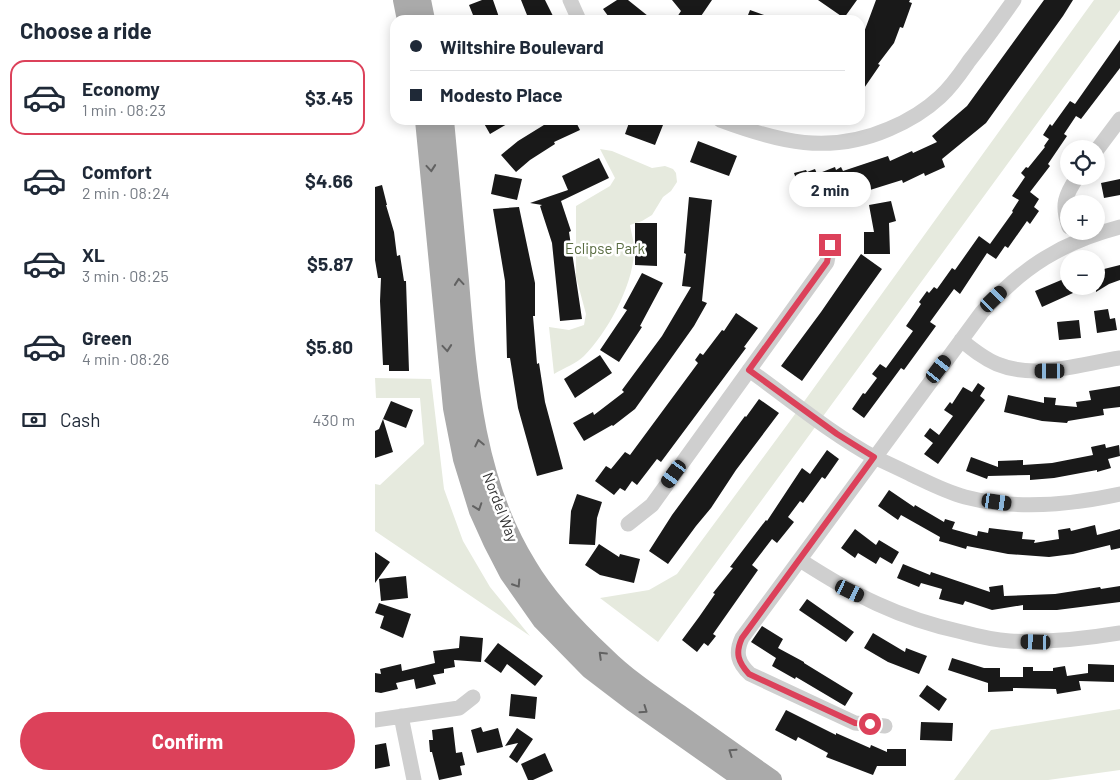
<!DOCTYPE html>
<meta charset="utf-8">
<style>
:root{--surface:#fff;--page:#f2f2f3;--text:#1f2937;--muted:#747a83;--line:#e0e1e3;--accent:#dc415a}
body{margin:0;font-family:Barlow,sans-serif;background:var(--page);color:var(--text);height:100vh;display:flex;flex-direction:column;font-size:19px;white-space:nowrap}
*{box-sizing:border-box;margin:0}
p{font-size:16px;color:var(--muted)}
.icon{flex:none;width:28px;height:28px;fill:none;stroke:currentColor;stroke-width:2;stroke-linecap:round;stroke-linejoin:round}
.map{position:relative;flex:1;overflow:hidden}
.drawer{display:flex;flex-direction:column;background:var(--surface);width:375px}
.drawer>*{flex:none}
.guide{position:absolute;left:15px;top:15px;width:475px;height:110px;border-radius:15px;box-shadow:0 2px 12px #0003;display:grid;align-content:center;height:110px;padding:0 20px;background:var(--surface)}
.tools{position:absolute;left:685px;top:140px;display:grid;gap:10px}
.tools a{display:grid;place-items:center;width:45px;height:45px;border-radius:50%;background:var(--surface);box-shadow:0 2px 12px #0003;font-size:25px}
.end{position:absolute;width:22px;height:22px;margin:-11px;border:6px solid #dc415a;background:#fff;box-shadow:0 0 0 2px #fff}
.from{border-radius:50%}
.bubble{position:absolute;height:35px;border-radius:18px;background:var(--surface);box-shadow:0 2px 12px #0003;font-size:16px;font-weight:700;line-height:35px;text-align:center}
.car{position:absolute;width:15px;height:30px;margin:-15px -8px;border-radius:6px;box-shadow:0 0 4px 1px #0007;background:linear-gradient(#222 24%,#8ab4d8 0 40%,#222 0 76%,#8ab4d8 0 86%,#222 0)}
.guide b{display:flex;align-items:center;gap:18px;height:48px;font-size:19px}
.guide b+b{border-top:1px solid var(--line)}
.guide i{width:12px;height:12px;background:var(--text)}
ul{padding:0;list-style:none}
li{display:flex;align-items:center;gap:15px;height:75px;margin:0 10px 8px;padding:0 10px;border:2px solid transparent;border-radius:15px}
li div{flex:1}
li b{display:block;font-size:19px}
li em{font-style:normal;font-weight:700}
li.current{border-color:var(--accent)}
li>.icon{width:45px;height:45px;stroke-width:1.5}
h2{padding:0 20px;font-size:22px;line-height:60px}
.pay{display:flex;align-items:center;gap:12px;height:55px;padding:0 20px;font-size:19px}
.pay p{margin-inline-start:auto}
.primary-button{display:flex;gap:10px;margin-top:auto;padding:10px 20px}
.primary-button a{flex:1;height:58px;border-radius:30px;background:var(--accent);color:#fff;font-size:20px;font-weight:700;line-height:58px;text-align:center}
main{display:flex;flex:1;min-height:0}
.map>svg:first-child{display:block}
.green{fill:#e6eade}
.building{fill:#191919}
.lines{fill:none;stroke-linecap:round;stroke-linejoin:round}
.minor{stroke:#cfcfcf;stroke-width:15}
.major{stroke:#aaa;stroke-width:20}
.oneway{stroke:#626262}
.route{stroke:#dc415a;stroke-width:6}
.labels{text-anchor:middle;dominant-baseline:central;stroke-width:5;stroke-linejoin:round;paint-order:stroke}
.park-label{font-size:15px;fill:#596c41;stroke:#fff}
.street-label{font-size:15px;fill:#323232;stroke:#fff}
</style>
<main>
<section class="drawer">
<h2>Choose a ride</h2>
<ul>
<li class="current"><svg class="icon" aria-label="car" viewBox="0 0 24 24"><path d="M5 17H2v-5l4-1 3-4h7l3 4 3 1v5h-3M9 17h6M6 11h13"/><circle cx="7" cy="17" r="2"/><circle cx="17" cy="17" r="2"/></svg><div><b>Economy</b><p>1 min · 08:23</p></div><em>$3.45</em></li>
<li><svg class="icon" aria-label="car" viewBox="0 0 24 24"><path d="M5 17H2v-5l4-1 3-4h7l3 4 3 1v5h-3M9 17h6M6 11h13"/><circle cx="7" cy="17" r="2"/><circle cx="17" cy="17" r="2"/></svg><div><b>Comfort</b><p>2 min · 08:24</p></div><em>$4.66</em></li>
<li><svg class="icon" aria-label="car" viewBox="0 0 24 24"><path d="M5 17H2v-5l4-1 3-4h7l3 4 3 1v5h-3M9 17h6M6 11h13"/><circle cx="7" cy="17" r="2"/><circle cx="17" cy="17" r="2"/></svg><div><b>XL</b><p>3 min · 08:25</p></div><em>$5.87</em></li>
<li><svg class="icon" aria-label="car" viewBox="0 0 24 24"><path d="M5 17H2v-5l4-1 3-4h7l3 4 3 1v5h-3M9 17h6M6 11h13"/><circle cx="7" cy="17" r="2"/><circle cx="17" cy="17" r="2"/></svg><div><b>Green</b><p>4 min · 08:26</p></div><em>$5.80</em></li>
</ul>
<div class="pay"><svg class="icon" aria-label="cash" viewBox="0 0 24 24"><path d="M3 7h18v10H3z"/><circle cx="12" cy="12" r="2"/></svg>Cash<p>430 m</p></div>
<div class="primary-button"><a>Confirm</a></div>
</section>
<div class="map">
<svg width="745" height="780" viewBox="0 0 745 780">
<rect width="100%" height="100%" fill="#fff"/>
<!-- green -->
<path class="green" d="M719 0H745V10L283 642 225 598 274 590 302 574 415 421Z
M225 149 237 151 277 168 290 166 298 169 301 173 302 182 296 191 288 197 277 215 267 221 255 225C256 232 259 241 259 248 260 282 233 332 209 356 202 363 189 368 179 374L174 327 194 330 209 325 211 314 201 277V206L235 186 240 178Z
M0 378 56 379 69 489 88 541 115 587 155 636 0 531V484L5 485 49 444 45 398H1Z
M745 709V770L673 780H579L616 730Z"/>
<!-- building -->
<path class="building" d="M107 0H118L125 20H100L94 5Z
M146 0H170L180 20H154Z
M242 0H253L278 20H236L228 9Z
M297 0H337L324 19 318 16 316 20H307L302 17 306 11Z
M443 0H482L469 18Z
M501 0H535L534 2 537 3 528 28 525 27 519 43 503 64 505 65 485 94V43Z
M669 0H698L688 16 611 123 567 159 570 167 550 176 549 173 528 183 527 180 479 195 477 190 453 198 451 191 436 197 434 194 427 197 419 173 431 170 432 172 440 169 442 174 460 167 461 170 466 167 468 171 513 156 515 161 537 151 538 153 562 142 557 136 592 106Z
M375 10 400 19V20H371Z
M745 40V68L706 119 701 116 689 134 692 136 673 164 675 166 655 192 664 199 659 207 664 211 655 224 652 221 633 248 630 246 621 259 612 253 585 294 579 289 555 322 561 326 529 370 526 368 489 418 477 409 488 393 490 394 502 378 497 374 505 364 511 368 538 331 531 326 546 304 544 302 552 291 554 293 559 287 562 289 577 268 580 270 604 236 615 244 638 212 637 211 644 200 637 196 650 177 646 173 651 167 653 168 670 147 669 146 674 139 668 135 675 124 677 126 695 101 700 104Z
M107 120H139L115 134Z
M177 120H200L205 130 179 142 180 144 155 160 141 172 126 155 143 141Z
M255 120H275L288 125 280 145 250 134Z
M323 141 362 156 354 176 315 162Z
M224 158 234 178 186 201 196 231 194 232 207 319 185 321 177 243 165 206 167 205 155 203 193 190 187 176Z
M120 174 147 179 142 200 116 194Z
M745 179V195L729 198 726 183Z
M7 185 12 205H11L19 232 22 256 25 255 29 281H31L34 371H14V365H8L5 301 6 278H3L0 260V187Z
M314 197 337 200 327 301 332 303 319 326 260 409 238 426 237 425 209 441 198 423 218 412 219 415 249 392 247 390 287 336 316 287 307 286 311 254 309 253Z
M516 201 521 221 514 223 515 254H489V232H499L494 205Z
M144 207 160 283V316H158L162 364 164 363 170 402 188 469 162 476 143 408 135 358H132L130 281 118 209Z
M260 223H282V266L260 265Z
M486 254 507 269 427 381 406 366 446 312Z
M721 257 729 269 745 265V280L734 284 721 292Z
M267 273 288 283 265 326 267 327 244 362 225 350 252 310 248 308Z
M691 278 698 293 667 307 660 291Z
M733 309 735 319 740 318 742 330 722 333 719 311Z
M361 313 383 328 369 347 371 348 286 462 282 459 262 485 257 481 250 491 245 488 239 495 220 481 231 466 236 469 250 452 255 455 323 363 320 360 325 353 328 355 347 330 349 331Z
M704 320 706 338 684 340 682 322Z
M225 355 237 373 200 398 189 379Z
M603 383 610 388 605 396 610 400 563 464 549 454 558 443 549 436 555 428 564 435 578 416 569 410 575 402 577 404 588 387 597 392Z
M745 386V407L728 409 729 415 693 421 692 423 667 421 629 412 633 395 669 403V397L681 398 680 405 702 407 701 402 716 400 714 391Z
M384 399 404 413 361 470 336 508 321 526 293 564 274 551 297 515 370 416 371 417Z
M16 401 38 410 31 428 8 419Z
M8 419 18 452 0 458V431L4 429Z
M730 444 731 448 744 445 745 456 733 459 736 468 722 472V470L679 478 655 480V475L613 476 612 479 591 471 596 457 623 467V461L648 460V465L677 463 718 455 716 447Z
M452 450 464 459 450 479 447 477 428 503 425 501 413 517 419 522 402 543 397 539 377 565 383 570 338 634 341 636 333 646 329 643 322 652 307 640 324 617 340 594 338 593 358 568 355 567 391 520 392 521 427 468 435 474Z
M514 490 539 507 540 505 569 522 570 519 580 522 577 529 602 536 603 531 613 533 614 528 648 532 647 539 660 540 659 543 684 539 683 530 695 528 696 531 720 525 722 535 745 529V548L736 550 735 545 698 554 674 557 633 554 592 546 591 549 564 541 565 537 526 515 523 520 503 506Z
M202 494 227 502 222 518 220 545 194 544 196 511Z
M480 529 501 545 504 540 524 552 517 564 505 557 501 564 483 553 480 558 466 548Z
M224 544 244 557 245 554 265 559 259 583 225 575 210 565Z
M0 552 15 562 0 583Z
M528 564 555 575 556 572 615 592 614 587 628 585 629 596 680 594 725 587 726 589 745 586V602L682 610H648V605L617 610 590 601 588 605 564 599 567 589 546 583 544 587 522 578Z
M31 576 33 598 6 601 4 579Z
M432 599 479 632 471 642 424 610Z
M4 603 36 614 28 638 5 628 9 616 0 613Z
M387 626 408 639 403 648 429 662V663L478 693 470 706 421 677 420 679 397 666 401 658 376 642Z
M498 633 530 652 531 648 552 656 544 674 513 662 489 648Z
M85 636 108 638 106 662 79 660 80 667 69 669V673L58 675 61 684 41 689 39 679 21 683 23 689 6 693 0 692V673L6 674 5 669 26 664 27 671 60 663 58 651 84 648Z
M123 643 168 676 160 686 132 664 126 673 109 661Z
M577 658 609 668H625V677H648V667H658V671H678V668L690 666 692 676 713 673V664L739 665V682L704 681 706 690 682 694 681 689 638 688V691L613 692V683L573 670Z
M552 685 572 699 564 711 544 696Z
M136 694 162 697 160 719 134 716Z
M411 710 461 735V733L495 748 496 745 512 752V749H531V766H502L498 775 451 757 453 753 423 737 421 741 400 730Z
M546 722 578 723 577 741 545 740Z
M78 727 81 753 87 752 90 765 85 766 87 775 64 780 57 752H55L54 740H58L57 730Z
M106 727 108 732 123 728 128 747 102 753 96 730Z
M142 728 158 739 142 763 134 757 143 743 130 746Z
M11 743 15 766 0 769V745Z
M170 753 178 771 158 780H153L146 764Z"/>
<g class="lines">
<!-- minor -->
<path class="minor" d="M195 0 204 20
M345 120C404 142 454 155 514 129 533 121 550 111 565 97 577 86 585 74 594 61 610 41 624 21 639 0
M721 151 745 119
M694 227C686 205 690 195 703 176
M586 340C597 349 608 358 622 364 661 380 705 364 745 358
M374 370C415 399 455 433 499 457 512 463 525 469 537 475 554 483 571 492 590 497 640 510 695 505 745 494
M253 524 277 505 452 262 455 245
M425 560C479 595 523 618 587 632 602 636 619 640 635 641 672 643 709 639 745 633
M26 716 39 780
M0 720 84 708 98 697
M510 726 480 723 375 674C363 663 360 653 367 638L607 312C648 267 687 242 745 227"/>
<!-- major -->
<path class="major" d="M28 0 32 20
M46 0 50 20
M50 120 78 408 88 459 104 511 118 542 134 573 167 620 215 669 257 701 369 780
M69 120C74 174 79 227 84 281 92 379 99 481 152 566 172 600 200 629 229 656 251 678 278 696 304 714 335 736 366 758 397 780"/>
</g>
<!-- one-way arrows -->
<defs><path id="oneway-chevron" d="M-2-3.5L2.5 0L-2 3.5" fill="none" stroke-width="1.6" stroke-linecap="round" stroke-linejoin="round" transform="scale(1.25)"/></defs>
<g class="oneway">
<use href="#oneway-chevron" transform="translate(56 168) rotate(85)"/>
<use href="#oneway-chevron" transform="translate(84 282) rotate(-95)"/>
<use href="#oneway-chevron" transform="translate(72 348) rotate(85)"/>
<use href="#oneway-chevron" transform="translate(104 443) rotate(-102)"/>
<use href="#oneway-chevron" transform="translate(103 507) rotate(71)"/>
<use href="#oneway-chevron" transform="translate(142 584) rotate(57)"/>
<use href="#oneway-chevron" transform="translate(227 655) rotate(-136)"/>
<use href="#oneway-chevron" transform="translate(269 710) rotate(35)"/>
<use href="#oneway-chevron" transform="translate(357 752) rotate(-145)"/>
</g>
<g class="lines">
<!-- route -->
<path class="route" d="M455 245 452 262 374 370 462 434 499 457 367 638C360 653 363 662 374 674L480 723 495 724"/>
</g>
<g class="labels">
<!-- park labels -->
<g class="park-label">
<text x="230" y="248">Eclipse Park</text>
</g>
<!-- street labels -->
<g class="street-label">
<text transform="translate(126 507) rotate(69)">Nordel Way</text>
</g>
</g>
</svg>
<div class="tools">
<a><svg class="icon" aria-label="locate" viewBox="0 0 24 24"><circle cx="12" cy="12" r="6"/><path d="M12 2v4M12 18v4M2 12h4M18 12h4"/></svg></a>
<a>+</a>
<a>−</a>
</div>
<i class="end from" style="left:495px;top:724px"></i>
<i class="end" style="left:455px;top:245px"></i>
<div class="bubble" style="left:414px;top:172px;width:82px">2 min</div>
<i class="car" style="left:619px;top:299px;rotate:46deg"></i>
<i class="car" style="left:564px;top:369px;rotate:37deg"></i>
<i class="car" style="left:675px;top:371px;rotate:270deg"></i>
<i class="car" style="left:299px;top:474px;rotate:216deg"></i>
<i class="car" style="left:622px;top:502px;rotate:98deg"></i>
<i class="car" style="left:475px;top:591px;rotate:116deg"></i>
<i class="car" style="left:661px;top:642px;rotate:272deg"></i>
<div class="guide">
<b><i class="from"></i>Wiltshire Boulevard</b>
<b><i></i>Modesto Place</b>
</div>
</div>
</main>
